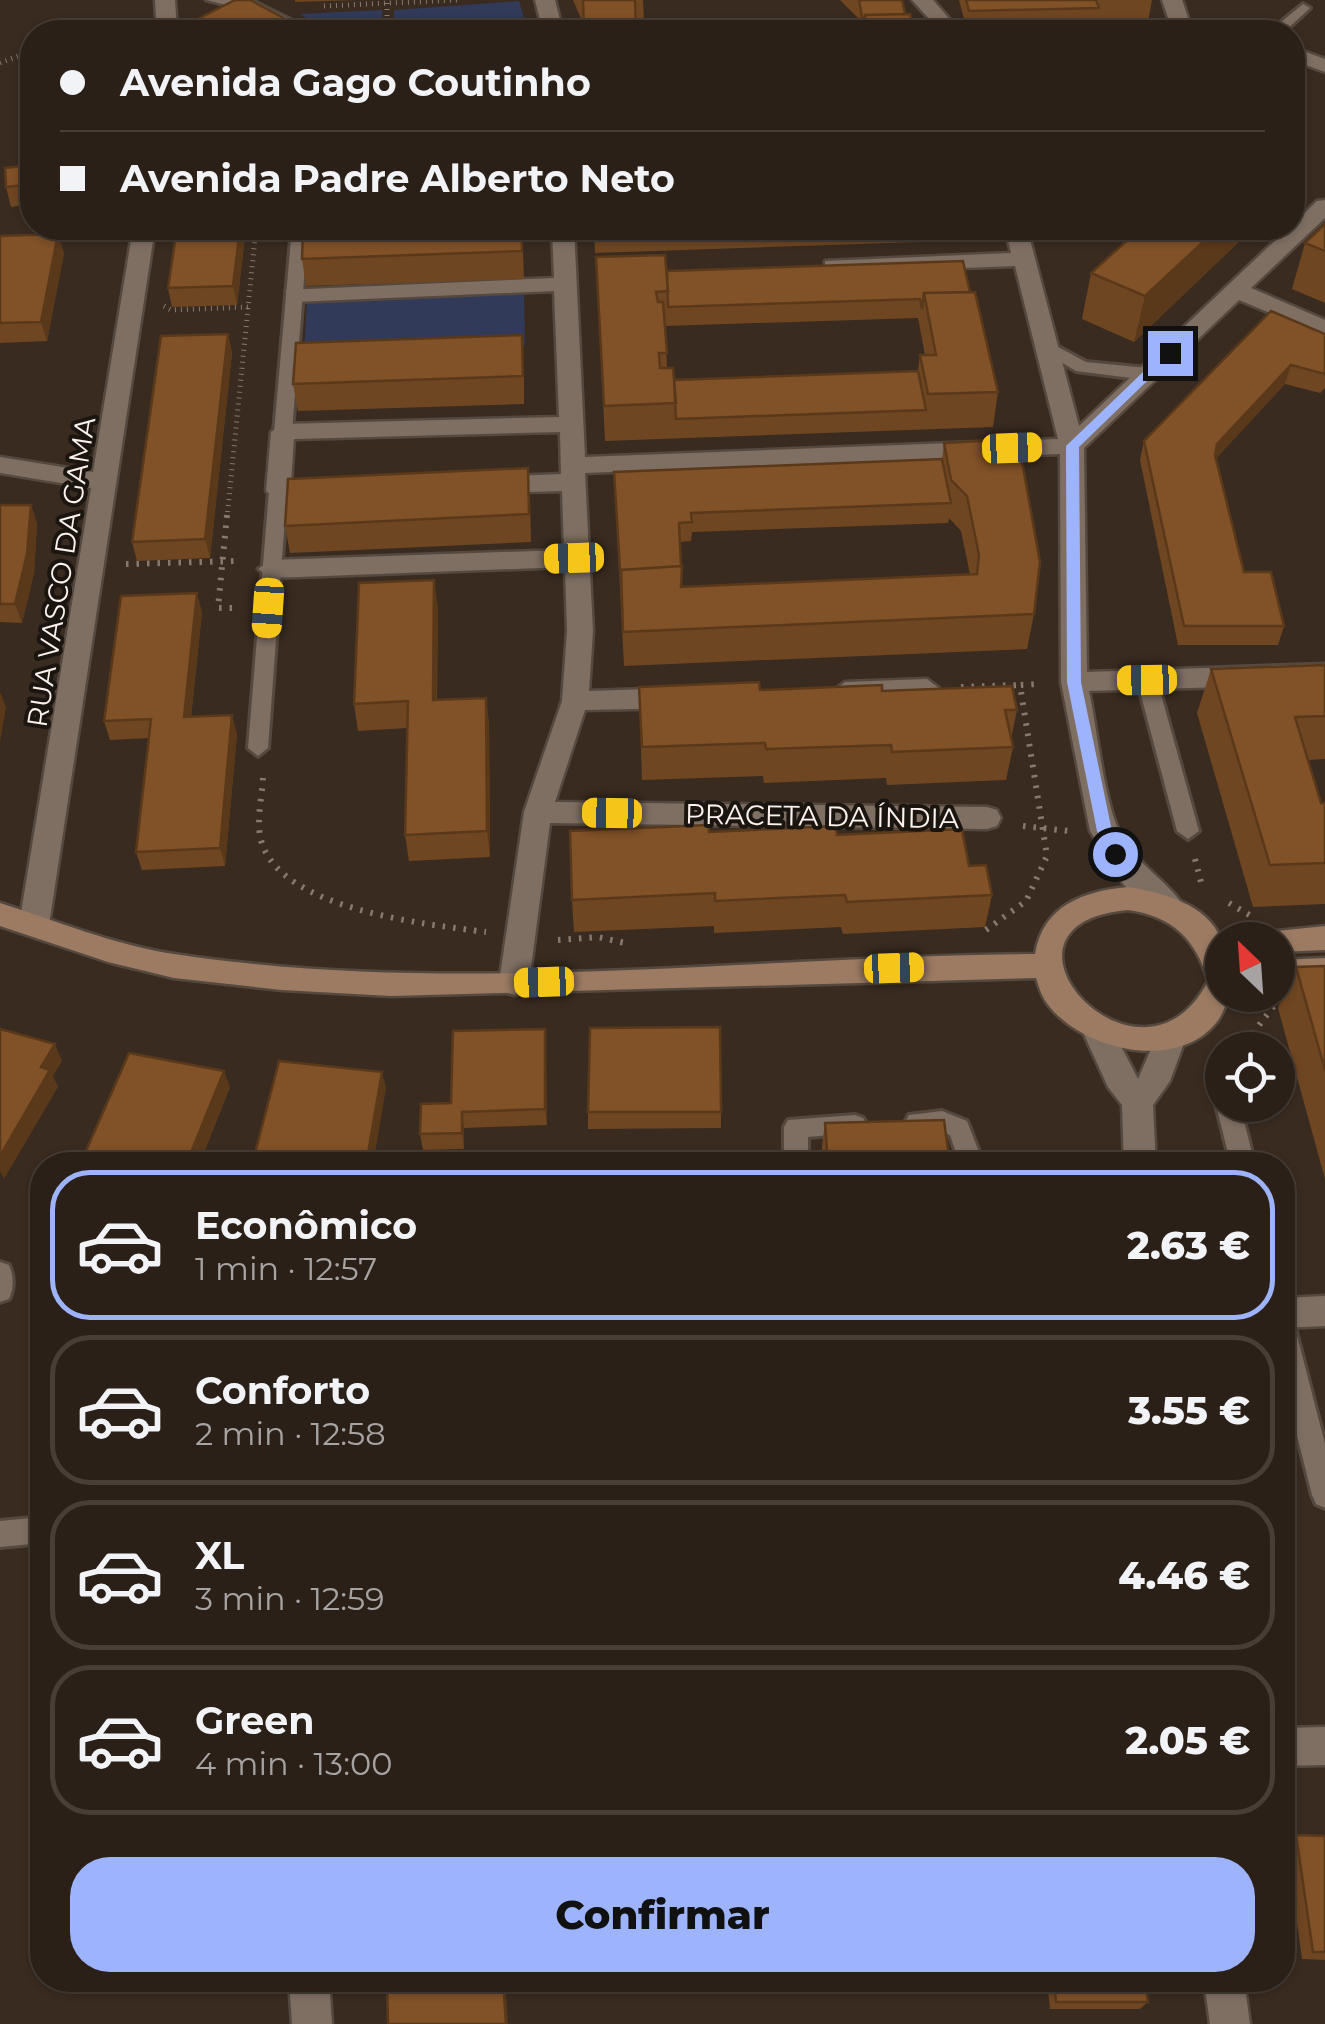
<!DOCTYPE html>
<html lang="pt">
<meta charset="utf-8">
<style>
:root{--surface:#2b2018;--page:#332821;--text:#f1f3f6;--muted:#a6a3a2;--line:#473e37;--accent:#9db4fd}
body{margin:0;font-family:Montserrat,sans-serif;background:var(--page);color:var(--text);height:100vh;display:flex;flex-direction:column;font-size:38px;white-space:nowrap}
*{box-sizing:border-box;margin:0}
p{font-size:32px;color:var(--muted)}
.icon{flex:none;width:55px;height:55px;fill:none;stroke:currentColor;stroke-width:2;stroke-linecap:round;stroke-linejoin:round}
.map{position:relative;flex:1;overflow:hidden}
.drawer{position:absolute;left:30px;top:1152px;width:1265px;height:840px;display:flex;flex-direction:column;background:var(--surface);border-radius:40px;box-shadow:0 2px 8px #0004,0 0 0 2px var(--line)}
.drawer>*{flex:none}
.top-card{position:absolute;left:20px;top:20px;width:1285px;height:220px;border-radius:40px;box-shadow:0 2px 8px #0004,0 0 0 2px var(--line);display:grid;align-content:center;height:220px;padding:0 40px;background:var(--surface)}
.needle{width:65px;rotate:335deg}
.tools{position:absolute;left:1205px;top:922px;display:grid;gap:20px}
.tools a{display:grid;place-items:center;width:90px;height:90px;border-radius:50%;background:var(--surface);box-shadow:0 2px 8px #0004,0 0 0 2px var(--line);font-size:50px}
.end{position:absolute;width:45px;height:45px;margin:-22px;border:12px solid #9db4fd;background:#111;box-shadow:0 0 0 5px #111}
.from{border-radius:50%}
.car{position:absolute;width:30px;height:60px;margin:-30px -15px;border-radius:12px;box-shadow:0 0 8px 2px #0007;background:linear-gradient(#f5c518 24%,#345 0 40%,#f5c518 0 76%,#345 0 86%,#f5c518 0)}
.top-card b{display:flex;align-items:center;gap:35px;height:95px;font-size:38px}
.top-card b+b{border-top:2px solid var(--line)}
.top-card i{width:25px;height:25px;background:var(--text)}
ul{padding:18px 0 0;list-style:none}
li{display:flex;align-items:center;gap:30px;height:150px;margin:0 20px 15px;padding:0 20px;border:5px solid var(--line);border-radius:40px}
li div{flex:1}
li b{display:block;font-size:38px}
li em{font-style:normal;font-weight:800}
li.on{border-color:var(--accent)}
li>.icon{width:90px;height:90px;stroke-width:1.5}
.cta{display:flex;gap:20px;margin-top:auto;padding:20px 40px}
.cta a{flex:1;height:115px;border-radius:40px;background:var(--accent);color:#111;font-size:40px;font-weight:800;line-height:115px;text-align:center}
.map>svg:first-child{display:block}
.green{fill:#313a58}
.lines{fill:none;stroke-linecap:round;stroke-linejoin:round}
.lane-casing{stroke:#55493f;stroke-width:6}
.street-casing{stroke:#55493f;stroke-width:5}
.secondary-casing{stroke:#55493f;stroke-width:5}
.path-far1{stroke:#867a70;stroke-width:5;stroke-dasharray:1 5;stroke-linecap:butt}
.path{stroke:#867a70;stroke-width:6;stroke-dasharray:2.5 8;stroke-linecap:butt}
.lane{fill:#7f6f63;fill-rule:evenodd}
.street{fill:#7f6f63;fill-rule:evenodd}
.secondary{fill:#9c7b62;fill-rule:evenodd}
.wall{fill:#6f4622;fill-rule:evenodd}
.shaded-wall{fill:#5a391b}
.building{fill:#815127;stroke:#5a391b;stroke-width:2.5}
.route{fill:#9db4fd}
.labels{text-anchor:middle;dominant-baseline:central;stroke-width:8;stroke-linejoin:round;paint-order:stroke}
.street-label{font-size:28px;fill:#fcf2eb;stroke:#1b1510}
</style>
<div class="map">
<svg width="1325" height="2024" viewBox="0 0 1325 2024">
<rect width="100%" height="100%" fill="#392b20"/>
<!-- green -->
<path class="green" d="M519 1 528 32H506L483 23 394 27V10Z
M382 10V26L327 29 299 14Z
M524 294 525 345 304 352 307 301Z"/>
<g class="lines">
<!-- lane casing -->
<g class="lane-casing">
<path id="lane" d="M1303 4 1310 8 1284 32H1269Z
M292 228H308L292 432 283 438 274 432Z
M1047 341 1086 362 1147 368 1156 374 1147 380 1076 371 1041 350V342Z
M278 485 287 491 268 748 258 756 248 748 269 491Z
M1147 673 1157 680 1199 831 1188 839 1177 831 1137 680Z
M1220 1066 1222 1067V1095L1214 1092 1208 1076 1212 1069Z
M1222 1097V1105H1240L1255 1165H1231L1216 1105Z
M942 1111 967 1121 984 1165H960L950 1135C936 1129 922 1134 909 1129L905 1122 909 1115Z
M855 1115 863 1118 867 1125 863 1132 808 1137V1165H784V1127L788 1120Z
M0 1262 9 1265C14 1276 14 1288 9 1299L0 1302Z
M1282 1313 1291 1316 1294 1324 1325 1444V1508L1316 1504 1312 1495 1282 1376Z
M42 1517V1543L0 1547V1521Z"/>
</g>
<!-- street casing -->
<g class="street-casing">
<path id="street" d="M155 0H175L177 32H157Z
M206 0H251L316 32H291L238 8Z
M535 0H555L563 32H543Z
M912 0H933L961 32H941Z
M1162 0H1182L1193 32H1173Z
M1292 47 1325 59V72L1292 60Z
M1325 200V218L1251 288 1325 320V336L1239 300 1084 448 1087 672 1325 664V684L1089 691C1097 728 1104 800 1119 831 1136 866 1172 883 1185 909L1181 917H1161L1124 885 1090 831 1061 682 1060 454 585 473 593 631 589 691 679 688 692 698 679 708 585 710 555 802 987 807 997 810 1001 818 997 826 987 829 550 823 529 983 524 992 514 995 504 992 499 983 524 812 562 701 567 631 565 567 271 578 258 569 271 560 564 550 562 491 487 493 475 485 487 477 561 474 560 432 294 439 291 483 326 482 338 490C326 504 278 505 266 491L271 432 283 424 559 417 554 291 294 302 286 300V290L554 278 552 228H574L585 457 1058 439 1015 266 833 273 825 271V261L1011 253 1005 228H1027L1079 426 1317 201Z
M133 228H155L49 925 44 933H24L19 925 91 488 0 473V457L93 472Z
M927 679 940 689C931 704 841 707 832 692L845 682Z
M1096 1016 1107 1019 1138 1079 1161 1026 1172 1023 1183 1026 1187 1035 1170 1081 1153 1105 1156 1165H1124L1122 1105 1108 1087 1081 1028 1085 1019Z
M1325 1296V1326L1282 1328V1298Z
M1325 1727V1765L1282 1766V1728Z
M289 1980H329L332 2024H292Z
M1204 1980H1244L1250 2024H1210Z"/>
</g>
<!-- secondary casing -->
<g class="secondary-casing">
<path id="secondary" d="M1128 887C1160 892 1209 904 1221 940 1227 955 1222 979 1222 995H1230C1226 1004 1222 1016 1216 1023 1176 1072 1084 1050 1049 1006 1042 998 1039 987 1036 978L391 996 282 990 174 978 108 962 0 926V903C57 921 114 945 174 954 458 997 749 956 1035 954 1043 906 1083 891 1128 887ZM1128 910C1172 916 1196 939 1208 981 1141 1112 968 924 1128 910Z
M1325 926V950L1278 952V940H1263L1268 932Z
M1325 958V982L1278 984V960Z"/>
</g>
<!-- path-far1 -->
<path class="path-far1" d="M387 3V32
M324 6 457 0
M0 63 32 51
M164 306 171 310 248 307
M227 518 256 228"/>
<!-- path -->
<path class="path" d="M227 515 218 608H234
M126 564 238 561
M961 687 1020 685
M263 778C262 797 256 821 261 840 279 910 426 924 486 932
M1023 826 1069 831
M1195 859 1202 886
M1229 903 1253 917
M986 930 1026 901 1047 856 1020 685 1038 684
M558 940 598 937 625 943
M1240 1050 1276 1003"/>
<!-- lane -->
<use href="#lane" class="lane"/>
<!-- street -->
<use href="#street" class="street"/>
<!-- secondary -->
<use href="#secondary" class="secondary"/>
</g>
<!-- wall -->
<path class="wall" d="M295 0H358L295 2Z
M573 0H643L644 22H636V29L858 23V18L840 0H902L905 14 914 32H584L583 23Z
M959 0H1152L1147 27 967 30Z
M196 20 310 32H198Z
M32 165V204L11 207 6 187Z
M1325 224V303L1292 289 1305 243Z
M177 228H246L237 305 172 307 168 288Z
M522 228 524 279 306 286 302 259Z
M594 228H953L951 241 595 253Z
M1141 228H1248L1245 236 1134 342 1082 319 1091 273Z
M0 236 64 253 47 341 0 343Z
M596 257 667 271 970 292 998 392 993 427 605 441ZM918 318 925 355H920L918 371 674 380 667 368 665 326Z
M228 334 232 353 210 558 137 561 132 542Z
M1325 334V388L1320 393 1285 384 1216 458 1244 572 1284 626 1278 645H1178L1140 460 1144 441Z
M524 363V404L298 411 293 384Z
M944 443 1034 614 1027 649 624 666 615 491 942 459ZM949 518 961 531 970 574 682 587 680 542 691 541 692 532 948 523Z
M530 496 531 542 290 553 285 526Z
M0 505H31L37 524 34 573 22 623 0 622Z
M438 607 437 700 486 698 489 725 490 857 409 861 405 835 407 728 358 731 354 704Z
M202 612 191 717 237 734 225 866 142 870 136 852 149 738 110 740 104 721Z
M1325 665V759L1308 760 1321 803H1325V904L1253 907 1197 713 1211 669Z
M639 687 882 691 1017 710 1011 739 1013 747 1006 780 887 785 886 778 764 783 763 776 642 780Z
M709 832 837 835 969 866 992 895 985 927 843 934 841 927 714 933V926L574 932 572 900Z
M1325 966V1179L1278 1008 1296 967Z
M545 1029 547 1125 464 1128V1149L423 1150 420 1134 451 1103Z
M230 1087 199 1165H85L82 1160Z
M588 1112H721V1128L588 1129Z
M825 1123 950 1165H823L822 1146Z
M1296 1835 1325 1836V1960L1302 1959 1286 1844Z
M1047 1980H1145L1148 2002 1140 2009H1050Z"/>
<!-- shaded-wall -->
<path class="shaded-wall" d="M240 228H246L237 305 233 286Z
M1218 228H1248L1245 236 1134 342 1145 296Z
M58 234 64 253 47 341 41 322Z
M228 334 232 353 210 558 205 539Z
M1291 365 1285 384 1212 463 1217 444Z
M31 505 37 524 34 573 22 623 15 604Z
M434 580 438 607 436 727 433 700Z
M197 593 202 612 189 736 184 717Z
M0 692 6 707 0 742Z
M486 698 489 725 490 857 487 831Z
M232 715 237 734 225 866 220 848Z
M545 1029 546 1046 547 1125 545 1109Z
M55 1044 62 1061 53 1076 58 1087 4 1179 0 1171V1156L41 1067Z
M224 1071 230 1087 199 1165H186Z
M382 1072 386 1088 373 1165H366Z
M462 1112 464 1128V1149L462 1133Z
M503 1980H505L508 2024H506Z"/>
<!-- building -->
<path class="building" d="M235 0H250L310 32H218L196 20Z
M583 0H635L636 29 866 23 865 15 910 14 914 32H584Z
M859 0H902L905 14 865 15 864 23H863Z
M966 0H1096L1099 8 969 11Z
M1167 27 1169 32H1009L1008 30Z
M32 40V78L29 41Z
M32 165V184L6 187 5 168Z
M1325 224V251L1305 243Z
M177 228H240L233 286 168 288Z
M303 228H522V251L302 259Z
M663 228H787L663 232Z
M1141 228H1218L1145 296 1091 273Z
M58 234 41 322 0 323V236Z
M665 255 668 291 656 292 658 302H663L667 353H659L660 368H673L676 403 604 406 596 257Z
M963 261 970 292 924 293 922 309 920 299 668 307 667 271Z
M975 292 998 392 928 394 920 355H936L924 293Z
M1271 311 1325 334V374L1291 365 1217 444 1215 455 1244 572H1271L1284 626H1184L1144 441Z
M228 334 205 539 132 542 161 336Z
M522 335 523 376 293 384 296 343Z
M918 371 926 410 676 419 674 380Z
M1018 439 1040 562 1034 614 623 632 621 570 682 566 681 587 977 574 979 555 967 496 951 480 944 443Z
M942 459 951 503 691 513 692 522 679 523 681 566 621 570V585L614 472Z
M528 468 529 514 285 526 288 479Z
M0 505H31L27 554 15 604H0Z
M434 580 433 700 486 698 487 831 405 835 408 701 354 704 359 583Z
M197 593 184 717 232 715 220 848 136 852 151 719 104 721 121 596Z
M1325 665V716L1295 717 1321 803H1325V863L1270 865 1211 669Z
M759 682 760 690 882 685V691L1012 686 1017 710H1005L1013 747 892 752 891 745 766 749 765 743 642 747 639 687Z
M709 825V832L836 826 837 835 962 829 969 866 986 865 992 895 847 902 845 895 715 901V893L572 900 570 831Z
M1325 966V1070L1296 967Z
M720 1027 721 1112H588L590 1028Z
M0 1029 55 1044 41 1067 50 1070 0 1156Z
M545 1029V1109L462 1112V1133L420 1134 421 1104 451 1103 453 1031Z
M129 1053 224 1071 186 1165H109L82 1160Z
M279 1061 382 1072 366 1165H252Z
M944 1120 950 1165H828L825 1123Z
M1296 1835 1325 1836V1952H1313Z
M387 1980H503L506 2024H388Z
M1054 1980H1145L1148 2002H1056Z"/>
<!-- route -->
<path class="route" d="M1166 350 1176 353 1079 447 1081 682 1112 831 1123 854 1115 860 1110 858 1097 831 1067 682 1066 446Z"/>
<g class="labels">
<!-- street labels -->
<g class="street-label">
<text transform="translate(61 572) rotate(-81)">RUA VASCO DA GAMA</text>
<text transform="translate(822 816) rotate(1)">PRACETA DA ÍNDIA</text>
</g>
</g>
</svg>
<div class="tools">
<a><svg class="needle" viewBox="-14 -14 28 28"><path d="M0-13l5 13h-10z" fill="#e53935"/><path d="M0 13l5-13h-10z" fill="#a6a3a2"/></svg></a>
<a><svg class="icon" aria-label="locate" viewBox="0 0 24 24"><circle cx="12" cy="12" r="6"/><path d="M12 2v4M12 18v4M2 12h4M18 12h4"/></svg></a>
</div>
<i class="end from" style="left:1115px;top:854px"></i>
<i class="end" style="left:1170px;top:353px"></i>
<i class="car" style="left:1012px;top:448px;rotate:88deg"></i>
<i class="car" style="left:574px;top:558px;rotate:268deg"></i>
<i class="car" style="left:268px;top:608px;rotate:184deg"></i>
<i class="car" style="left:1147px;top:680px;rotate:269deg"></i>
<i class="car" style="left:612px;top:813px;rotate:271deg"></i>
<i class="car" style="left:894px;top:968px;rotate:88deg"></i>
<i class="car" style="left:544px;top:982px;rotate:268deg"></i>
<div class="top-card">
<b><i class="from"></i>Avenida Gago Coutinho</b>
<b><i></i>Avenida Padre Alberto Neto</b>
</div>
<section class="drawer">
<ul>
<li class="on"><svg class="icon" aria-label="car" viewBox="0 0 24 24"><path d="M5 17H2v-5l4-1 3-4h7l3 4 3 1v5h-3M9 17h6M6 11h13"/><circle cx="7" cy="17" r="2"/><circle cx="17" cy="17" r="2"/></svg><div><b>Econômico</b><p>1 min · 12:57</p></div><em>2.63 €</em></li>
<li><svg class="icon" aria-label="car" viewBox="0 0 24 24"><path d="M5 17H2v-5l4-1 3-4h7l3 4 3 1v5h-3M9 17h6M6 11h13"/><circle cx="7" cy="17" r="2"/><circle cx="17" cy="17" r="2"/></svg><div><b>Conforto</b><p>2 min · 12:58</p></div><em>3.55 €</em></li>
<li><svg class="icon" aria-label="car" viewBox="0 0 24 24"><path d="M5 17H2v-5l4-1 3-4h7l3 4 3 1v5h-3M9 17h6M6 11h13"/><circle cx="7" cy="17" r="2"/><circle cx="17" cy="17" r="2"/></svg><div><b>XL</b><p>3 min · 12:59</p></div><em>4.46 €</em></li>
<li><svg class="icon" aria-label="car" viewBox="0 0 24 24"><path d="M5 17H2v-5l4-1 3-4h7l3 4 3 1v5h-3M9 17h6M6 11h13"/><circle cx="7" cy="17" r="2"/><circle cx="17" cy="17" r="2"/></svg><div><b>Green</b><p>4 min · 13:00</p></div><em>2.05 €</em></li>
</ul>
<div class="cta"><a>Confirmar</a></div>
</section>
</div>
